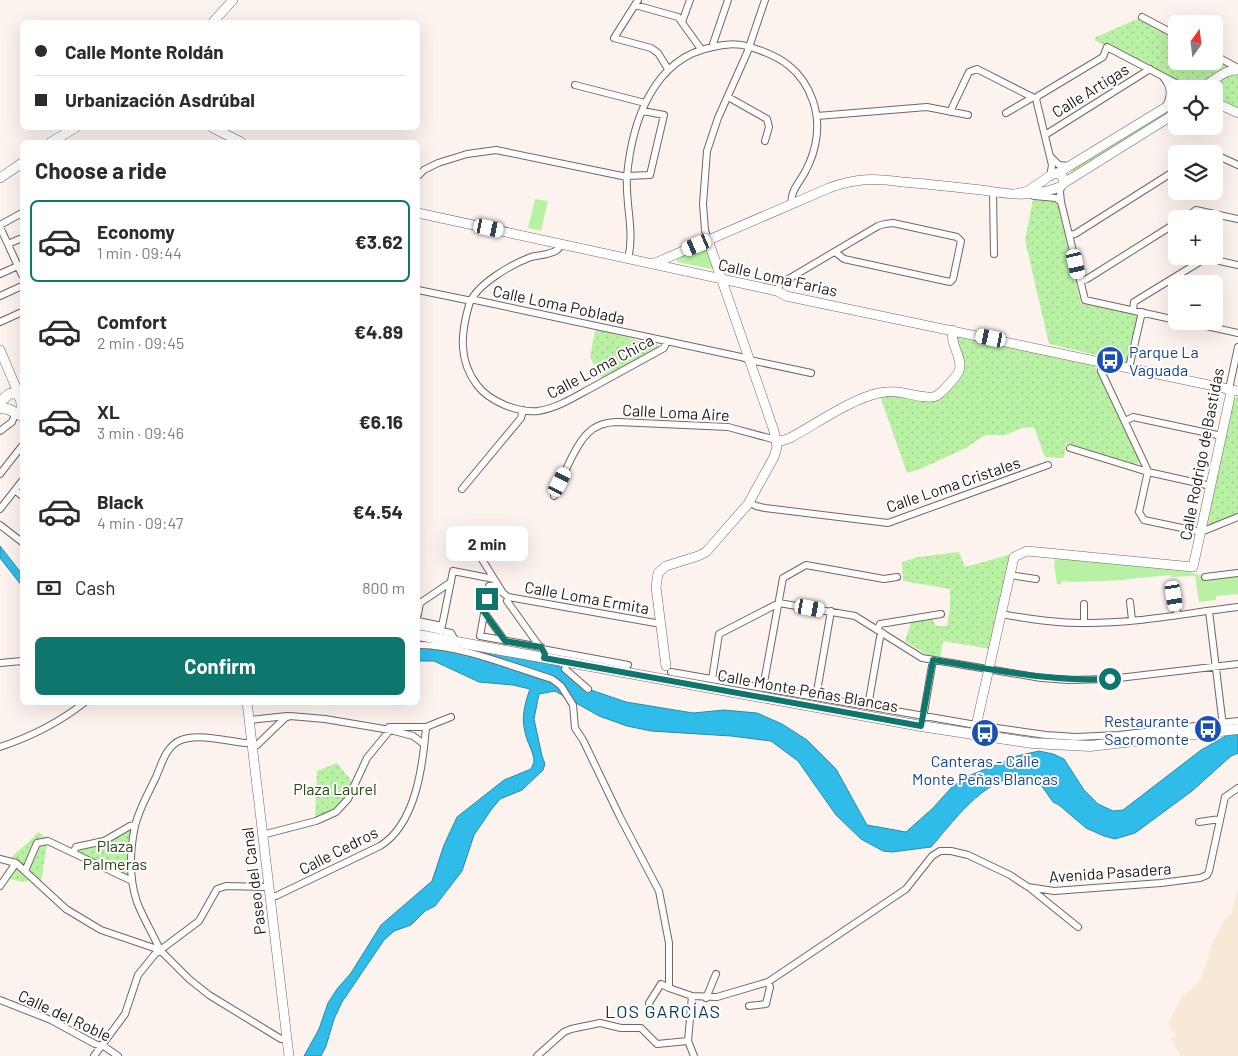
<!DOCTYPE html>
<meta charset="utf-8">
<style>
:root{--surface:#fff;--page:#f7f7f7;--text:#2b2b33;--muted:#7c7c81;--line:#e1e1e2;--accent:#0f766e}
body{margin:0;font-family:Barlow,sans-serif;background:var(--page);color:var(--text);height:100vh;display:flex;flex-direction:column;font-size:19px;white-space:nowrap}
*{box-sizing:border-box;margin:0}
p{font-size:16px;color:var(--muted)}
.icon{flex:none;width:28px;height:28px;fill:none;stroke:currentColor;stroke-width:2;stroke-linecap:round;stroke-linejoin:round}
.map{position:relative;flex:1;overflow:hidden}
.drawer{position:absolute;left:20px;top:140px;width:400px;height:565px;display:flex;flex-direction:column;background:var(--surface);border-radius:8px;box-shadow:0 5px 20px #0002}
.drawer>*{flex:none}
.top-card{position:absolute;left:20px;top:20px;width:400px;height:110px;border-radius:8px;box-shadow:0 5px 20px #0002;display:grid;align-content:center;height:110px;padding:0 15px;background:var(--surface)}
.needle{width:32px;rotate:14deg}
.tools{position:absolute;left:1168px;top:15px;display:grid;gap:10px}
.tools a{display:grid;place-items:center;width:55px;height:55px;border-radius:8px;background:var(--surface);box-shadow:0 5px 20px #0002;font-size:25px}
.end{position:absolute;width:22px;height:22px;margin:-11px;border:6px solid #0f766e;background:#fff;box-shadow:0 0 0 2px #fff}
.from{border-radius:50%}
.bubble{position:absolute;height:35px;border-radius:8px;background:var(--surface);box-shadow:0 5px 20px #0002;font-size:16px;font-weight:700;line-height:35px;text-align:center}
.car{position:absolute;width:15px;height:30px;margin:-15px -8px;border-radius:6px;box-shadow:0 0 4px 1px #0007;background:linear-gradient(#fff 24%,#345 0 40%,#fff 0 76%,#345 0 86%,#fff 0)}
.top-card b{display:flex;align-items:center;gap:18px;height:48px;font-size:19px}
.top-card b+b{border-top:1px solid var(--line)}
.top-card i{width:12px;height:12px;background:var(--text)}
ul{padding:0;list-style:none}
li{display:flex;align-items:center;gap:15px;height:82px;margin:0 10px 8px;padding:0 5px;border:2px solid transparent;border-radius:8px}
li div{flex:1}
li b{display:block;font-size:19px}
li em{font-style:normal;font-weight:700}
li.current{border-color:var(--accent)}
li>.icon{width:45px;height:45px;stroke-width:1.5}
h2{padding:0 15px;font-size:22px;line-height:60px}
.pay{display:flex;align-items:center;gap:12px;height:55px;padding:0 15px;font-size:19px}
.pay p{margin-inline-start:auto}
.action{display:flex;gap:10px;margin-top:auto;padding:10px 15px}
.action a{flex:1;height:58px;border-radius:8px;background:var(--accent);color:#fff;font-size:20px;font-weight:700;line-height:58px;text-align:center}
.map>svg:first-child{display:block}
.education{fill:#f8e9d6}
.green{fill:#b9f1a4}
.park{fill:url(#park-dots)}
.water{fill:#30bce8;stroke:#2b8ba9}
.lines{fill:none;stroke-linecap:round;stroke-linejoin:round}
.street-casing{stroke:#75665f;stroke-width:8}
.secondary-casing{stroke:#75665f;stroke-width:10}
.primary-casing{stroke:#75665f;stroke-width:11}
.street{stroke:#fff;stroke-width:6}
.secondary{stroke:#fff;stroke-width:9}
.primary{stroke:#fff;stroke-width:10}
.route{stroke:#0f766e;stroke-width:6}
.labels{text-anchor:middle;dominant-baseline:central;stroke-width:4;stroke-linejoin:round;paint-order:stroke}
.street-label{font-size:16px;fill:#1f1917;stroke:#fff}
.transit-label{font-size:16px;fill:#164399;stroke:#fff;text-anchor:start}
.park-label{font-size:16px;fill:#234910;stroke:#fff}
.neighbourhood-label{font-size:18px;letter-spacing:1px;fill:#00385a;stroke:#fff}
</style>
<div class="map">
<svg width="1238" height="1056" viewBox="0 0 1238 1056">
<defs>
<pattern id="park-dots" width="8" height="8" patternUnits="userSpaceOnUse" patternTransform="scale(1.25)"><rect width="8" height="8" fill="#b9f1a4"/><path d="M2 2h.1M6 6h.1" fill="none" stroke="#9fce8c" stroke-width="1.8" stroke-linecap="round"/></pattern>
</defs>
<rect width="100%" height="100%" fill="#fdf3ee"/>
<!-- education -->
<path class="education" d="M1238 889V1056H1181L1170 1039 1176 1035 1168 1024 1181 998 1201 980 1213 941 1222 925 1229 915H1231Z"/>
<!-- green -->
<path class="green" d="M1173 106 1176 111 1075 174 1072 172V169Z
M535 199 548 201 541 231 528 228Z
M704 246 707 248 714 268 712 269 677 262V258Z
M1056 557 1180 569 1205 577 1238 573V594L1216 596V600L1199 602 1195 576 1172 577V575L1127 579 1126 580 1072 582 1062 581 1061 585 1057 584 1054 564Z"/>
<!-- park -->
<path class="park" d="M1142 17 1176 35V61H1214V55L1238 68V113L1214 102V89H1187L1094 40 1096 37Z
M1033 200 1057 202 1081 303 1141 316 1130 363 1049 344 1025 240Z
M598 329 639 341 642 339 655 342 658 345 657 349 602 379 590 357 595 331Z
M956 335 1047 354V356L1095 366 1140 461 1137 464 1066 443 1064 458 1045 457 1034 427 1022 428 1005 435H985L966 448 920 469 907 473 880 396 884 394 928 400 958 377Z
M1238 397V513L1209 525 1206 521 1233 399Z
M959 552 965 567 1012 554 990 649 943 641 940 658 929 656 905 641 911 622 932 619 936 626H947L950 608V589L903 581 902 562 918 557Z
M337 763 354 784 341 808 315 818 317 771Z
M135 825 132 881 73 853 76 847 90 845Z
M38 832 45 837 47 845 41 882 31 880 23 882 9 879V867L7 863C15 851 29 844 38 832Z"/>
<!-- water -->
<path class="water" d="M0 546 22 574V586L0 558Z
M418 639 544 661 565 669 588 689 626 702 693 713 724 710 757 713 782 724 807 740 836 769 867 825 906 832 933 808 951 788 966 777 1017 756 1039 751 1053 754 1064 759 1084 790 1098 804 1113 811 1123 810 1201 750 1238 729V753L1231 756 1192 791 1135 833 1115 839 1104 836 1086 828 1059 805 1053 802 1034 775C988 772 958 816 931 847L892 852 883 851 861 839 836 815 798 761 771 741 731 736 651 731 627 726 599 716 555 691 539 694 534 719 542 756 545 764 543 770 522 790 500 799 491 810 474 835 462 871 435 906 425 911 411 925 394 931 384 940 342 1002 334 1019 326 1046 321 1056H304L319 1029 328 1003 337 989 351 973 381 925 432 881 444 845 457 817 504 780 531 769 534 762C534 752 527 743 525 732 521 717 525 703 530 689L513 685 479 682 434 661H418Z"/>
<g class="lines">
<!-- street casing -->
<g class="street-casing">
<path id="street" d="M638 0 614 38 651 48 658 53 668 69
M635 5 678 17 701 49
M1142 17 1176 35
M682 22 690 0
M713 47V44L728 0
M1214 55 1238 68
M1163 77C1171 86 1172 95 1166 106
M575 85 645 103
M728 97 767 119 769 127 765 141
M1036 99 1038 96 1103 57 1107 47 1187 89
M1036 99 1052 165 1050 177
M950 112 969 72 977 69 1036 99
M1006 113 1030 99 1031 96
M817 116 927 107 968 115
M1045 135 1150 69
M1203 154 1207 151 1213 154
M1214 154 1238 165
M1051 157 1059 165 1069 166
M418 176 424 170 438 163 467 154 496 150 627 177
M627 176 650 175 664 115 643 111
M1061 187 1060 192 1061 202 1085 300 1176 320
M993 192 994 254
M1034 196 1056 198 1061 202
M1183 219 1196 210 1238 219
M0 225 22 213
M0 227 22 275
M1069 235 1075 234 1176 170
M708 240 705 230 703 204 707 151 718 118 747 53 765 0
M8 244 22 238
M560 244C559 247 560 248 557 250 550 255 539 255 531 257 512 264 475 285 469 305 461 333 458 360 477 385 489 401 517 413 538 411 558 408 576 396 593 387 617 374 640 361 664 348L667 341
M628 259C635 231 625 203 627 176 632 122 653 58 713 47 725 44 738 43 750 47 780 56 802 69 813 101 821 124 817 149 806 170 801 181 789 192 792 204
M0 274 22 264
M1080 281 1087 279 1176 223
M418 290 467 300H475L741 357 750 360 811 373
M777 291 780 284 878 226 885 224 893 223 957 237 961 241 953 279 950 282 844 259 835 252
M0 296 22 286
M1133 310 1134 302 1206 258 1238 265
M1184 321 1238 333
M0 322 22 312
M1103 362 1101 371 1148 471 1139 512 1144 520 1201 532 1238 517
M1129 368 1142 312
M1229 389 1238 347
M1125 421 1133 417 1222 436
M0 431 12 422 16 412
M1070 448 1148 472 1211 486
M0 474 22 446
M462 489 521 418 523 410
M15 490 22 496
M554 496C562 479 575 445 588 433 596 425 607 422 618 422L728 427 776 440
M749 502 756 506 765 508 888 523 1048 465
M0 509 22 481
M0 525 22 542
M483 561 503 593 508 597 507 601 545 654 544 658
M1010 575 1036 579
M1205 577 1238 573
M498 585 489 586 480 636 541 647
M1175 596 1177 614
M508 597 661 624
M1130 602 1132 620
M1084 604V623
M1209 611 1223 726
M484 612 505 641
M418 614 420 603 451 582
M1001 614C1028 619 1054 623 1081 623 1134 624 1186 613 1238 607
M418 621 442 626 453 571 494 579
M418 626 451 633 456 642
M877 630 880 624 941 614
M418 645C457 644 513 667 552 679L561 686 573 705 575 728 583 740 620 817 659 891 669 943V988L692 996 717 997 768 982 906 889 932 856 940 851H951L968 855 1010 875 1028 887 1054 891 1161 883 1200 878 1207 875 1209 871 1225 797 1238 788
M542 649 628 665
M567 662 565 669 588 689
M0 663 22 661
M671 672 976 725 1046 735 1076 737 1119 735 1238 721
M712 679 719 634 779 603 855 616 922 658 1041 678 1069 680 1110 679 1238 664
M763 688 783 578 806 565 884 579 897 577
M816 697 831 611
M868 706 880 637 883 633
M923 718 933 660
M249 720 287 716
M389 727H426L451 717
M252 745H257L285 718 290 716 325 719 390 730 413 736 424 744
M0 747C30 737 60 722 85 702
M1199 822 1220 819
M262 835 316 821 336 812 348 799 367 758 390 730
M73 853 76 847 104 841 130 826 135 825
M0 859 16 863
M25 871 37 843 48 841 132 881
M0 886 16 863 66 909 101 930 160 950 189 979 209 995 281 1039 287 1038
M1031 889 1078 927
M270 897 276 896 380 846C416 824 423 765 426 727
M160 950C153 934 143 918 137 902 129 878 130 850 135 826 139 809 149 792 156 777 162 763 166 746 181 740 198 733 228 741 245 743H251
M692 996 688 1041 694 1056
M706 998 716 974
M0 1000 51 1020 95 1044 105 1047 118 1056
M649 1003 661 984 669 988
M749 1006 766 1004 770 987 768 982
M94 1056 125 1014 138 975 155 954 199 921 217 889 226 886 269 887
M537 1056 564 1032 571 1029 600 1023 621 1028H641L657 1044 688 1041"/>
</g>
<!-- secondary casing -->
<g class="secondary-casing">
<path id="secondary" d="M213 22 233 0
M1198 89C1212 84 1223 69 1238 70
M1214 102 1238 113
M213 128 241 142
M51 142 75 128
M1058 173 1176 101
M0 178 22 163
M1064 183 1176 113
M418 213 777 291 786 296 1238 391
M653 264 829 188C856 178 874 178 902 182 929 184 955 187 982 190 996 192 1011 195 1025 194 1033 194 1060 190 1064 183L1063 178 1060 174 1054 173 1028 191 1015 194
M0 350 20 397
M776 440 781 441 790 438C814 425 853 398 879 393 885 392 892 391 898 392 907 393 928 400 936 396 941 394 957 376 959 371 964 359 949 344 953 330
M666 666 656 587 658 573 666 566 698 556 706 552 748 504 774 457 777 447 774 431 708 240
M247 702 289 1056
M974 735 1014 557 1027 551 1193 567 1231 392 1229 389"/>
</g>
<!-- primary casing -->
<g class="primary-casing">
<path id="primary" d="M0 402 9 394 16 393 21 399 22 412
M0 408 8 409 22 416
M418 635 921 726 1032 743 1090 746 1238 729"/>
</g>
<!-- street -->
<use href="#street" class="street"/>
<!-- secondary -->
<use href="#secondary" class="secondary"/>
<!-- primary -->
<use href="#primary" class="primary"/>
</g>
<g class="lines">
<!-- route -->
<path class="route" d="M487 599 484 612 505 641 541 647 545 654 544 658 921 726 933 660C995 669 1047 682 1110 679"/>
</g>
<!-- icons -->
<defs>
<g id="bus-disc" transform="scale(1.4375)"><circle r="9.5" fill="#1a4fb4" stroke="#fff"/><path d="M-5-6H5V4H4V6H2V4H-2V6H-4V4H-5ZM-3.5-4V0h7V-4ZM-3.5 1.2v1.5H-2V1.2ZM2 1.2v1.5H3.5V1.2Z" fill="#fff"/></g>
</defs>
<g fill-rule="evenodd">
<use href="#bus-disc" x="1110" y="360"/>
<use href="#bus-disc" x="1208" y="729"/>
<use href="#bus-disc" x="985" y="733"/>
</g>
<g class="labels">
<!-- street labels -->
<g class="street-label">
<text transform="translate(1090 90) rotate(-32)">Calle Artigas</text>
<text transform="translate(778 277) rotate(13)">Calle Loma Farias</text>
<text transform="translate(559 304) rotate(12)">Calle Loma Poblada</text>
<text transform="translate(600 366) rotate(-28)">Calle Loma Chica</text>
<text transform="translate(676 412) rotate(3)">Calle Loma Aire</text>
<text transform="translate(1201 454) rotate(-79)">Calle Rodrigo de Bastidas</text>
<text transform="translate(953 484) rotate(-19)">Calle Loma Cristales</text>
<text transform="translate(587 597) rotate(10)">Calle Loma Ermita</text>
<text transform="translate(808 690) rotate(10)">Calle Monte Peñas Blancas</text>
<text transform="translate(338 850) rotate(-27)">Calle Cedros</text>
<text transform="translate(1110 872) rotate(-4)">Avenida Pasadera</text>
<text transform="translate(253 881) rotate(-97)">Paseo del Canal</text>
<text transform="translate(65 1015) rotate(25)">Calle del Roble</text>
</g>
<!-- transit labels -->
<g class="transit-label">
<text x="1129" y="351">Parque La<tspan x="1129" dy="18">Vaguada</tspan></text>
<text x="1189" y="720" text-anchor="end">Restaurante<tspan x="1189" dy="18">Sacromonte</tspan></text>
<text x="985" y="760" text-anchor="middle">Canteras - Calle<tspan x="985" dy="18">Monte Peñas Blancas</tspan></text>
</g>
<!-- park labels -->
<g class="park-label">
<text x="335" y="788">Plaza Laurel</text>
<text x="115" y="845">Plaza<tspan x="115" dy="18">Palmeras</tspan></text>
</g>
<!-- neighbourhood labels -->
<g class="neighbourhood-label">
<text x="663" y="1011">LOS GARCÍAS</text>
</g>
</g>
</svg>
<div class="tools">
<a><svg class="needle" viewBox="-14 -14 28 28"><path d="M0-13l5 13h-10z" fill="#e53935"/><path d="M0 13l5-13h-10z" fill="#7c7c81"/></svg></a>
<a><svg class="icon" aria-label="locate" viewBox="0 0 24 24"><circle cx="12" cy="12" r="6"/><path d="M12 2v4M12 18v4M2 12h4M18 12h4"/></svg></a>
<a><svg class="icon" aria-label="layers" viewBox="0 0 24 24"><path d="M12 4l9 5-9 5-9-5zM3 14l9 5 9-5"/></svg></a>
<a>+</a>
<a>−</a>
</div>
<i class="end from" style="left:1110px;top:679px"></i>
<i class="end" style="left:487px;top:599px"></i>
<div class="bubble" style="left:446px;top:526px;width:82px">2 min</div>
<i class="car" style="left:489px;top:228px;rotate:102deg"></i>
<i class="car" style="left:697px;top:245px;rotate:247deg"></i>
<i class="car" style="left:1076px;top:264px;rotate:167deg"></i>
<i class="car" style="left:991px;top:338px;rotate:282deg"></i>
<i class="car" style="left:560px;top:482px;rotate:27deg"></i>
<i class="car" style="left:1174px;top:596px;rotate:171deg"></i>
<i class="car" style="left:810px;top:608px;rotate:100deg"></i>
<div class="top-card">
<b><i class="from"></i>Calle Monte Roldán</b>
<b><i></i>Urbanización Asdrúbal</b>
</div>
<section class="drawer">
<h2>Choose a ride</h2>
<ul>
<li class="current"><svg class="icon" aria-label="car" viewBox="0 0 24 24"><path d="M5 17H2v-5l4-1 3-4h7l3 4 3 1v5h-3M9 17h6M6 11h13"/><circle cx="7" cy="17" r="2"/><circle cx="17" cy="17" r="2"/></svg><div><b>Economy</b><p>1 min · 09:44</p></div><em>€3.62</em></li>
<li><svg class="icon" aria-label="car" viewBox="0 0 24 24"><path d="M5 17H2v-5l4-1 3-4h7l3 4 3 1v5h-3M9 17h6M6 11h13"/><circle cx="7" cy="17" r="2"/><circle cx="17" cy="17" r="2"/></svg><div><b>Comfort</b><p>2 min · 09:45</p></div><em>€4.89</em></li>
<li><svg class="icon" aria-label="car" viewBox="0 0 24 24"><path d="M5 17H2v-5l4-1 3-4h7l3 4 3 1v5h-3M9 17h6M6 11h13"/><circle cx="7" cy="17" r="2"/><circle cx="17" cy="17" r="2"/></svg><div><b>XL</b><p>3 min · 09:46</p></div><em>€6.16</em></li>
<li><svg class="icon" aria-label="car" viewBox="0 0 24 24"><path d="M5 17H2v-5l4-1 3-4h7l3 4 3 1v5h-3M9 17h6M6 11h13"/><circle cx="7" cy="17" r="2"/><circle cx="17" cy="17" r="2"/></svg><div><b>Black</b><p>4 min · 09:47</p></div><em>€4.54</em></li>
</ul>
<div class="pay"><svg class="icon" aria-label="cash" viewBox="0 0 24 24"><path d="M3 7h18v10H3z"/><circle cx="12" cy="12" r="2"/></svg>Cash<p>800 m</p></div>
<div class="action"><a>Confirm</a></div>
</section>
</div>
